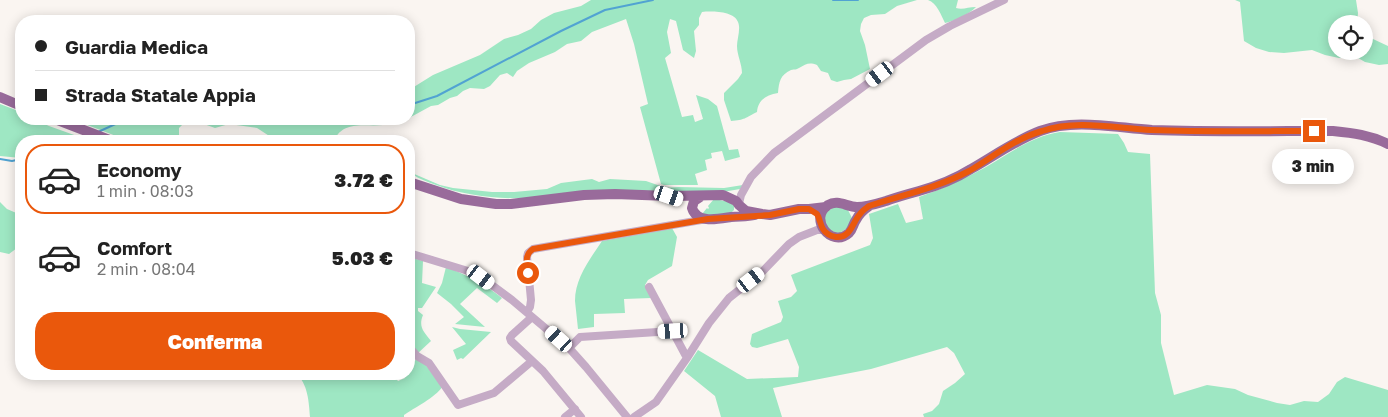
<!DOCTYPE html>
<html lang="it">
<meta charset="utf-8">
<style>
:root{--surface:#fff;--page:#f6f6f6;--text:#222;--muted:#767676;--line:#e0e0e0;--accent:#ea580c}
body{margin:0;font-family:"Golos Text",sans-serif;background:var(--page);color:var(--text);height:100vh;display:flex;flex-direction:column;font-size:19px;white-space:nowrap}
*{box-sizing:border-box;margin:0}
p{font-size:16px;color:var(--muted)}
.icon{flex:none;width:28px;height:28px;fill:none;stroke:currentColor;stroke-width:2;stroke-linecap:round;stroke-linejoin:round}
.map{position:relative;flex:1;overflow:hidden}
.panel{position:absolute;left:15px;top:135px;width:400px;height:245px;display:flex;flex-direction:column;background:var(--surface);border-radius:20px;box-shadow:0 2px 12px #0003}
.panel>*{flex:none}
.banner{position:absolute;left:15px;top:15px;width:400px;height:110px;border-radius:20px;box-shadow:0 2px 12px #0003;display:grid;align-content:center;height:110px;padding:0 20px;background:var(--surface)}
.tools{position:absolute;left:1328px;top:15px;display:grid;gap:10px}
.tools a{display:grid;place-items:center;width:45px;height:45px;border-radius:50%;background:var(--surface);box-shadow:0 2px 12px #0003;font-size:25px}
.end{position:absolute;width:22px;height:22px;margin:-11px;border:6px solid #ea580c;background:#fff;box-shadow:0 0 0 2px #fff}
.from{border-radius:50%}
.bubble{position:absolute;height:35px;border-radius:18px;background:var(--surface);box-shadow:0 2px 12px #0003;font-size:16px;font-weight:800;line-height:35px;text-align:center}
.car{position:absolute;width:15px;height:30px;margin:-15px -8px;border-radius:6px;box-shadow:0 0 4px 1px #0007;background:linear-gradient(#fff 24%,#345 0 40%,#fff 0 76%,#345 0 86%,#fff 0)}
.banner b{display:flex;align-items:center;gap:18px;height:48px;font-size:19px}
.banner b+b{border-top:1px solid var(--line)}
.banner i{width:12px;height:12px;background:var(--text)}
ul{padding:9px 0 0;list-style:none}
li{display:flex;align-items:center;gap:15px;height:70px;margin:0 10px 8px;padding:0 10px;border:2px solid transparent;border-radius:20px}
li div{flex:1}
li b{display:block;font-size:19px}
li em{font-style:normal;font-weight:800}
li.current{border-color:var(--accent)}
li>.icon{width:45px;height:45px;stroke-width:1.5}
.primary-button{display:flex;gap:10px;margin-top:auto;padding:10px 20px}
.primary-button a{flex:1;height:58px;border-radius:20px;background:var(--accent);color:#fff;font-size:20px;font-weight:800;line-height:58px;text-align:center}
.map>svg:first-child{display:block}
.green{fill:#9ee7c3}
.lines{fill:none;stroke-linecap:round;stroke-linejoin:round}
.stream{stroke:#51a3d2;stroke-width:2}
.minor{stroke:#c5abc6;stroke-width:8}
.major{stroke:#996b9b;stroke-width:10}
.route{stroke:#ea580c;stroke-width:6}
</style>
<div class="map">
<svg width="1388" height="417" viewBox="0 0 1388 417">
<rect width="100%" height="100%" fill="#faf5f1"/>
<!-- green -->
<path class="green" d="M591 0H917L897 6 885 14 871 15 864 18 861 24 860 31 865 45 870 69 851 79 844 80 837 82 831 80 828 73 821 71 817 65C809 62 806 64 799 68 796 70 795 69 791 70 780 75 779 82 778 93 766 95 758 100 757 112 745 118 745 120 731 121L724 100V93L738 79 742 73C742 64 737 55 737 46 737 39 741 29 738 22 734 11 712 11 702 12L699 18V25L694 31 696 51 694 58 683 50 676 21 670 19 667 32 671 53 665 58 682 117 693 115 695 122 703 119 696 95 708 99 717 106 729 150 738 149 740 157 725 161 722 151 711 153 712 158 705 160 707 170 695 174 698 185H664L661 184 640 107 648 104 634 44 626 19 592 32 581 41 567 44 555 52 529 63 517 71 513 77 507 73 500 75 490 86 484 89 470 88 463 91 457 96 450 98 438 105 431 106 409 118V90L433 75 480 55 504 39 518 35 531 29 541 20 554 13 581 6Z
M928 0H958L956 8C963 10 968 7 976 7 968 15 955 21 945 23 941 15 937 3 928 0Z
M1235 0H1356L1358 13 1357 24H1336V51H1364V38L1373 39 1388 46V64L1379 65 1365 62 1353 55 1339 58 1325 55 1312 50 1284 53 1269 52 1256 48 1244 41 1240 2Z
M0 104 21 112V119H34L49 126 91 141H21V158L0 156Z
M76 119H188L179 128V141H129L82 123Z
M190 119H406C398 120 391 124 383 125 365 127 343 120 334 141H277L257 128 229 124 215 128Z
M1060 132 1118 134 1124 143 1128 152 1150 154 1155 293 1161 315V343L1174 395 1207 385 1235 389 1248 395 1277 403 1290 405 1304 401 1318 402 1329 394 1337 382 1345 377 1388 390V417H924L923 414 932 411 939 404 943 391 955 383 965 374 954 353 947 347 871 369 773 388 782 417H721L715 396 684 371 698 350 747 379 798 377 799 367 788 339 757 348 752 347 750 344 752 334 781 322 783 317 778 301 791 297 797 291 791 275 870 245 873 238 869 214 898 204 906 223 923 219 919 197C942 189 964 179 986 167 1012 152 1030 137 1060 132Z
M409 172 412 173 440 185 453 188 492 192H514L547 189 561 183 592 179 599 182 610 179 646 181 666 188 678 187 724 188 743 185 740 189 717 193C677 194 638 195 598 196 545 198 487 204 436 185 428 182 419 179 412 174L411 178H409Z
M714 199 730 202 734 206V210C726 219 713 215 702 214L707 208 708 209 709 208 708 206Z
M0 202 7 209 21 215V245L9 254 0 252Z
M835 206 848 210 852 218 849 227 838 234 826 228 824 214Z
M672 228 677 237 672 266 648 280 645 285 651 298 624 299 625 313 594 314V327L578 329C577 320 576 310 575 301 575 278 590 259 602 241Z
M409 257 423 261 422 283 436 287 422 308H418V311L423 315C418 327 424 332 431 341L417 354 409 343Z
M446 267C467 275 485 284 502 298L497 303 477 288 460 304 485 327 455 324 464 317 451 304 437 293 442 283Z
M452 327 460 329 491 332 463 359 461 358 457 360 453 350 466 344Z
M417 359 426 365 442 387C436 397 414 408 404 415V417H310C309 403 308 383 296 374H385L386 376 393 375 398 381 405 378 404 374H409V370L412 369V367L411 363Z"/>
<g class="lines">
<!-- stream -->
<path class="stream" d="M833 0H858
M409 105 437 96 561 31 605 10 653 0
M242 119 263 123 325 119
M98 132 122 121 161 119
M75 141 89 135
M0 159 12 161 21 159"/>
<!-- minor -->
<path class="minor" d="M739 204 741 195 751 177 774 153 926 40 950 26 1004 0
M409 253 468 271 481 277 512 300 569 348 586 367 627 417
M649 287 687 358
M527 312 530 307 531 300 527 257 528 253 533 249 707 219
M532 317 512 335 510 338 511 341 543 371 581 417
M409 347 417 356 429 363 458 405 494 393 532 361
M569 348 580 337 673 331
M565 417 575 409
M634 417 656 402 687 358 709 323 729 298 762 272 789 244 799 237 817 230H824"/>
<!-- major -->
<path class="major" d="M0 97 21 106
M55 119 112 141
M409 182 461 199 496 204H511L584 195 615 194 669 196 723 195 736 201 739 205 746 211 762 214 770 215 799 209H809L826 207
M700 197 694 201 692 208C697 224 718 219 731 217 739 216 747 217 755 215
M869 206C863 210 859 214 856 220 853 224 853 229 849 233 831 249 808 218 828 205 838 199 847 207 857 207 867 207 876 204 886 201 897 197 908 194 919 191 937 186 955 179 971 169 994 156 1014 141 1040 131 1074 118 1117 128 1152 130 1213 132 1273 131 1333 131 1353 133 1370 135 1388 144"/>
</g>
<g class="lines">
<!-- route -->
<path class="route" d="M528 273C527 264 524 255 533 249L708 219 770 215 799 209H809L817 214C820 219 820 224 823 229 826 234 830 236 836 237 851 238 852 223 860 214 862 211 865 209 869 206 902 195 937 188 969 171 993 157 1014 139 1042 131 1076 119 1115 128 1151 130 1205 132 1260 131 1314 131"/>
</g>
</svg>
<div class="tools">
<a><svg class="icon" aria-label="locate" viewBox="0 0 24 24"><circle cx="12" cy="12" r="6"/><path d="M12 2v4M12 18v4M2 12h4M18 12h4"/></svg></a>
</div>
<i class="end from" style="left:528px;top:273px"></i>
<i class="end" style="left:1314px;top:131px"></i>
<div class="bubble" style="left:1272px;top:149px;width:82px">3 min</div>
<i class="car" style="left:880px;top:74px;rotate:233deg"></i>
<i class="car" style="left:669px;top:196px;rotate:109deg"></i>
<i class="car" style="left:481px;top:277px;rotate:127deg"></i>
<i class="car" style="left:751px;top:280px;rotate:52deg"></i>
<i class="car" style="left:673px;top:331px;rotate:267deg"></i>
<i class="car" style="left:559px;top:339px;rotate:312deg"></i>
<div class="banner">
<b><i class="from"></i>Guardia Medica</b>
<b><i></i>Strada Statale Appia</b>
</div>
<section class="panel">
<ul>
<li class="current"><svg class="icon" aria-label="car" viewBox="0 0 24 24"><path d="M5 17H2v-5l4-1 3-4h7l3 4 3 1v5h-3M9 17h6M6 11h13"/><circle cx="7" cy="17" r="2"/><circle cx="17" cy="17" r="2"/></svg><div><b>Economy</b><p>1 min · 08:03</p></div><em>3.72 €</em></li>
<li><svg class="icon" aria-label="car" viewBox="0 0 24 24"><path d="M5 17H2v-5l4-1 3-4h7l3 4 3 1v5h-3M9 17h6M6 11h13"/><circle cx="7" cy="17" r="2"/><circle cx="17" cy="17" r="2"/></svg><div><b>Comfort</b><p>2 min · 08:04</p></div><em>5.03 €</em></li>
</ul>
<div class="primary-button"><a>Conferma</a></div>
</section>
</div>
